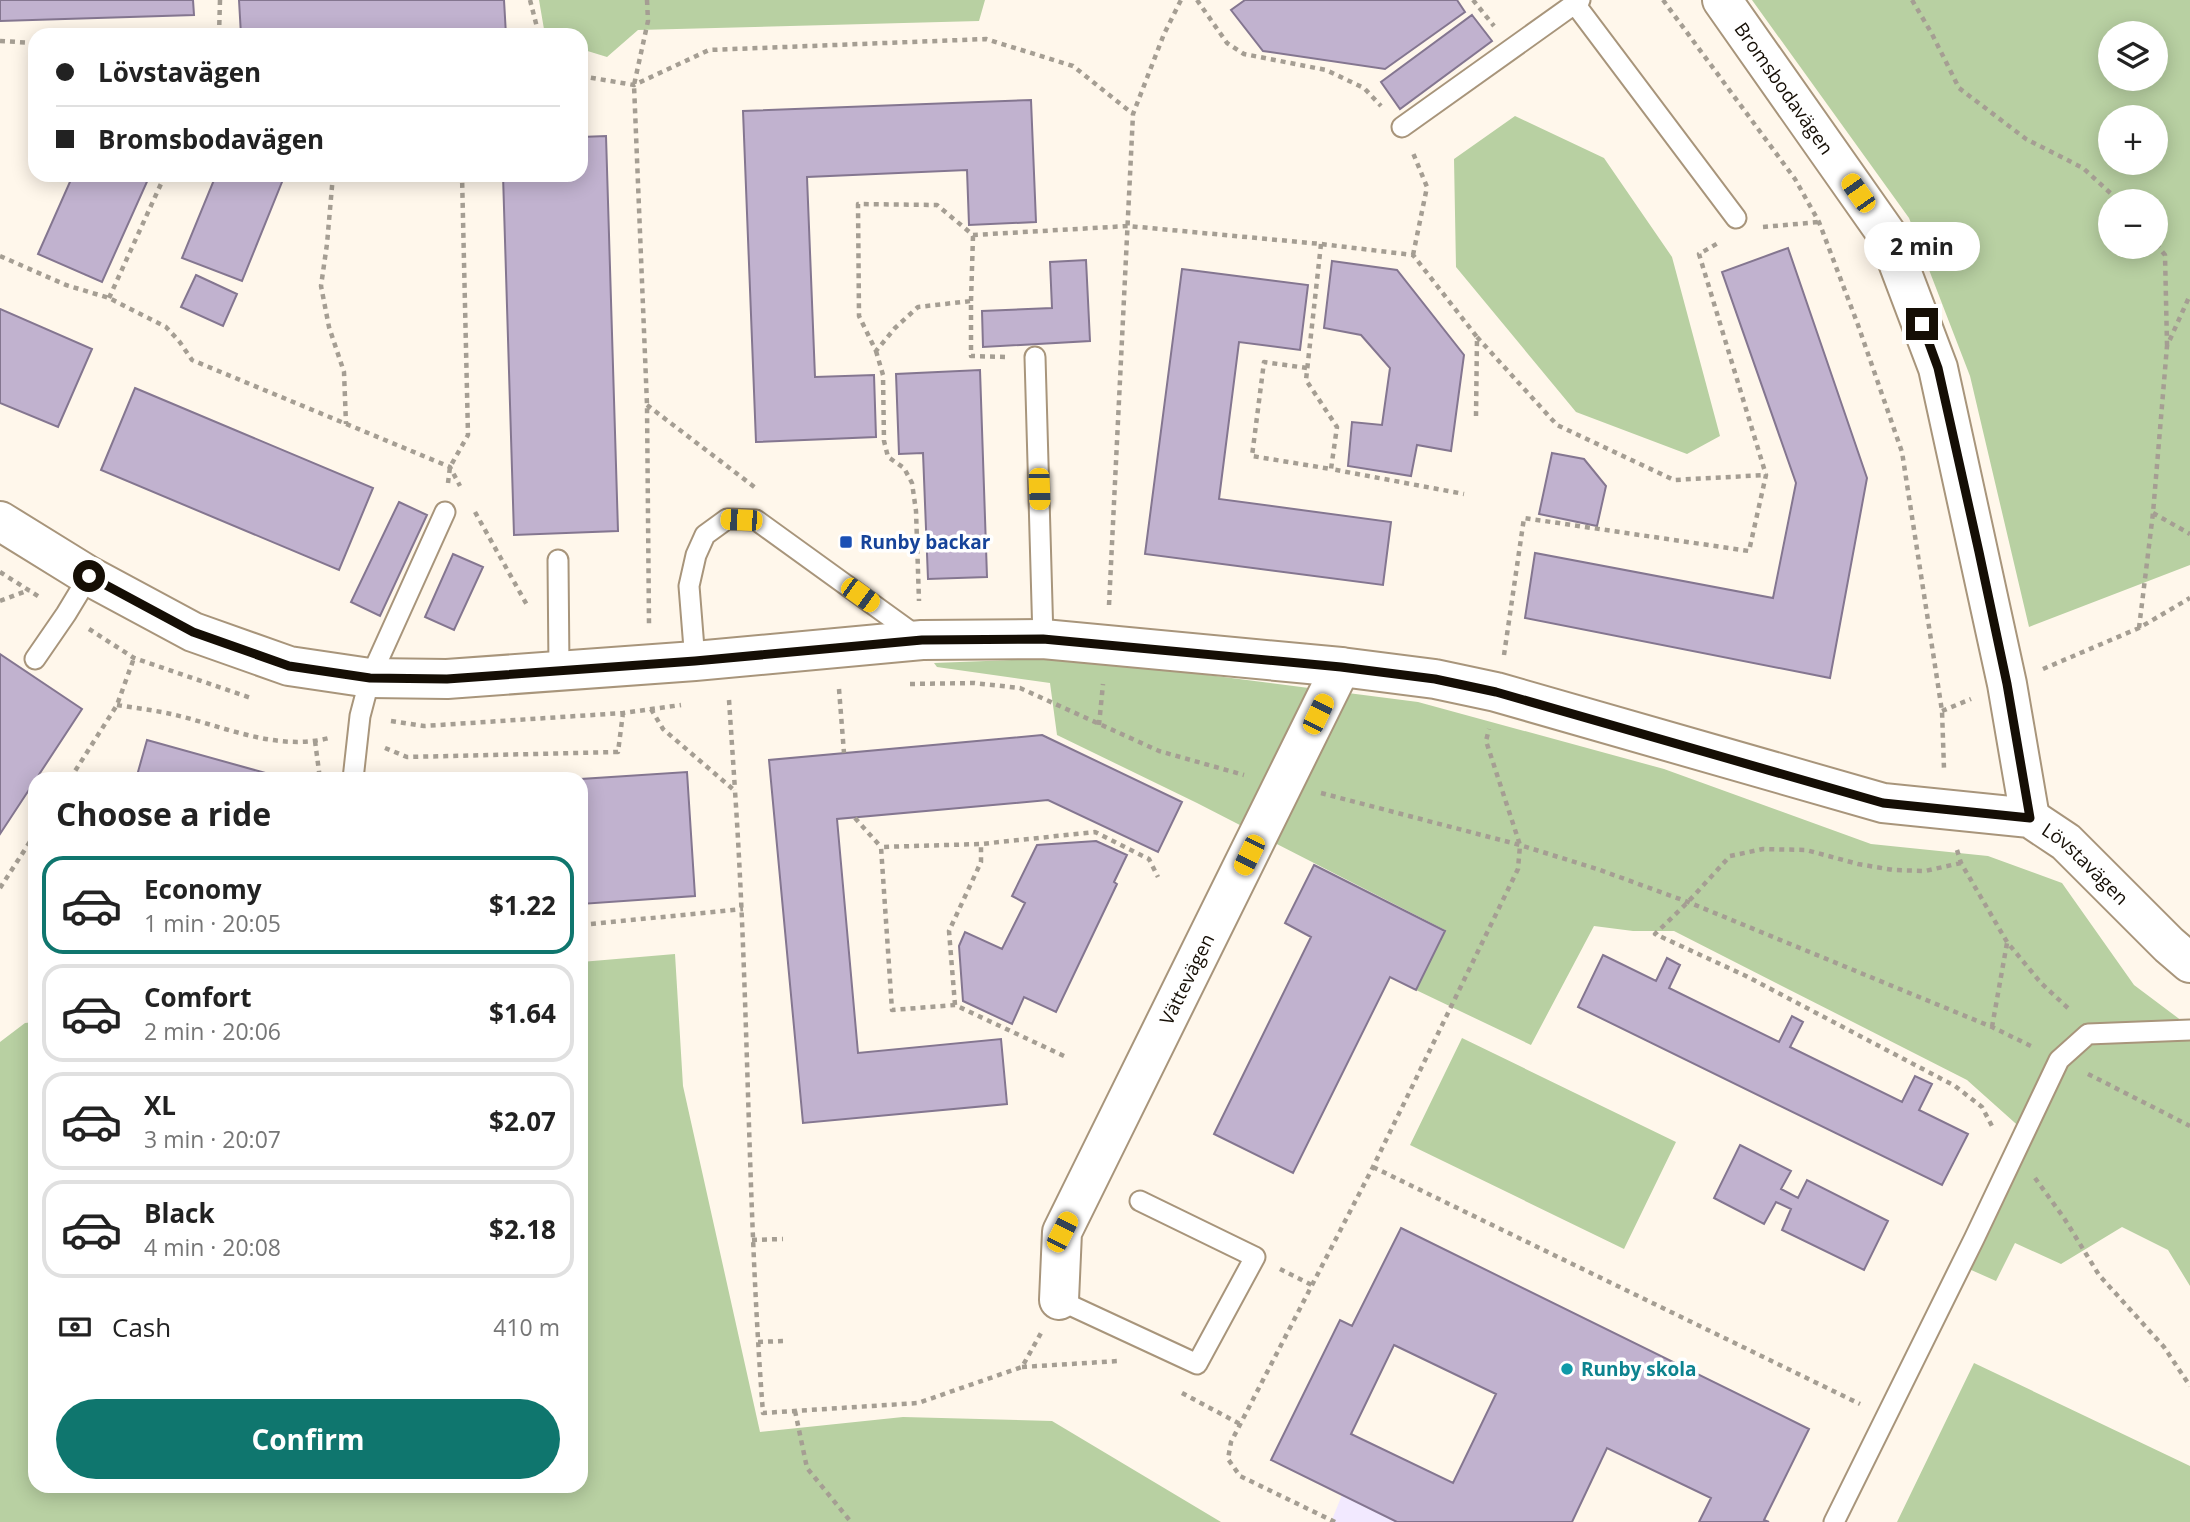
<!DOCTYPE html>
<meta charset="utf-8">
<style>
:root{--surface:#fff;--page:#f2f2f2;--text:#222;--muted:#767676;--line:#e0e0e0;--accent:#0f766e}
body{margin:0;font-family:"Open Sans",sans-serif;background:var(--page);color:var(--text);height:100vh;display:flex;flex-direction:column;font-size:26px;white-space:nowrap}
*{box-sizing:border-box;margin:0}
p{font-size:23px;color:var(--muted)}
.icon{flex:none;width:38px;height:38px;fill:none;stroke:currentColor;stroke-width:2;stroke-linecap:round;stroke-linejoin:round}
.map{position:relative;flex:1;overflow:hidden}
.side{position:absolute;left:28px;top:772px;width:560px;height:721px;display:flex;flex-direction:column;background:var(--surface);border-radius:21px;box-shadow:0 4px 18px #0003}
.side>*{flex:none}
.guide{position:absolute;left:28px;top:28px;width:560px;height:154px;border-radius:21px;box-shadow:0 4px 18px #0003;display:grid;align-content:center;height:154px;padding:0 28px;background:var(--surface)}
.buttons{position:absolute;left:2098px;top:21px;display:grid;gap:14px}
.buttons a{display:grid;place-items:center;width:70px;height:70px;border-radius:50%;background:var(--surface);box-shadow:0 4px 18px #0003;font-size:35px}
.end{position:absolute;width:32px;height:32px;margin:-16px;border:9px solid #150e05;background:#fff;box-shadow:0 0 0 4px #fff}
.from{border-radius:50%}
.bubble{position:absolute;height:49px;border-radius:24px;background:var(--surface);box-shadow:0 4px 18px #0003;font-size:23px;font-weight:700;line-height:49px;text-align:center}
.car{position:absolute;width:21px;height:42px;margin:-21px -10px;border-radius:9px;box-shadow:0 0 5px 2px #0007;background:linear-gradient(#f5c518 24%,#345 0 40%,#f5c518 0 76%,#345 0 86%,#f5c518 0)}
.guide b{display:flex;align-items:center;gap:24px;height:66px;font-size:26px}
.guide b+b{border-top:2px solid var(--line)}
.guide i{width:18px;height:18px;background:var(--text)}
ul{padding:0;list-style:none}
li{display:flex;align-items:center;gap:21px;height:98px;margin:0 14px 10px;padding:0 14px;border:4px solid var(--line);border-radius:21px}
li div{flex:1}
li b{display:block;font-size:26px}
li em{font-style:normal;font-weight:700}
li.current{border-color:var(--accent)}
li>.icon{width:63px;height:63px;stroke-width:1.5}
h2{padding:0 28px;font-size:32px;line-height:84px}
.pay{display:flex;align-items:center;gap:18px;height:77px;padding:0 28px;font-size:26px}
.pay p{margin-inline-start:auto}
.primary-button{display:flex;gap:14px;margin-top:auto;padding:14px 28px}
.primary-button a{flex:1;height:80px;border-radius:42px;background:var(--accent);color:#fff;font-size:28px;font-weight:700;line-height:80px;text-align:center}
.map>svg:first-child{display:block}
.education{fill:#f2e9ff}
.green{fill:#b8d0a2;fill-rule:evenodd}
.building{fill:#c1b2cf;stroke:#847690;stroke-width:2;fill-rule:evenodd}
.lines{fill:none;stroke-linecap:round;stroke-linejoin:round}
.lane-casing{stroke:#a8957b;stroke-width:23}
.street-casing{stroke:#a8957b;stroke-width:42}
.secondary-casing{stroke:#a8957b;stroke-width:42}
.path{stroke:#a59e93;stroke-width:4.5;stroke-dasharray:5 5;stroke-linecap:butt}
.lane{stroke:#fff;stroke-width:19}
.street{stroke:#fff;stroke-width:38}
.secondary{stroke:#fff;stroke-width:38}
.route{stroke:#150e05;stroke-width:9}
.transit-dot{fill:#1a4fb4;stroke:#fff;stroke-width:2.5}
.culture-dot{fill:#0f9aa8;stroke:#fff;stroke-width:2.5}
.labels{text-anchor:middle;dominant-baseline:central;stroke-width:7;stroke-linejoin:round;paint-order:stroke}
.street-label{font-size:19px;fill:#150e05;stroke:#fff}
.transit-label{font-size:19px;font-weight:bold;fill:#164399;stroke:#fff;text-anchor:start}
.culture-label{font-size:19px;font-weight:bold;fill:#0d838f;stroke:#fff;text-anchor:start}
</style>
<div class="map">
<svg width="2190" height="1522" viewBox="0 0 2190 1522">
<rect width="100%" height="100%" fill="#fff7eb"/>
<!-- education -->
<path class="education" d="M1342 1495 1397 1522H1331Z"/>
<!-- green -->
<path class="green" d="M539 0H985L979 21 638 30 607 57 581 49V35H545Z
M1752 0H2190V565L2029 627 1970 376 1909 218ZM2156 33V79H2110V33ZM2110 117H2156V163H2110ZM2156 201V247H2110V201Z
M1515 116 1604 158 1672 257 1720 436 1687 454 1576 412 1456 267 1454 159Z
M1034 659 1123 664 1418 702 1664 769 1871 844 1988 856 2062 883 2134 985 2190 1027V1286L2168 1250 2122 1227 2061 1264 2015 1243 1996 1281 1969 1269 2033 1139 1967 1080 1674 931H1633L1594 926 1531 1045 1416 990 1445 930 1197 803 1057 735 1050 683 937 667 934 663Z
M675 954 683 1086 760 1432 903 1417 1052 1421 1221 1522H0V1042L25 1023 35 1022V1486H581V962Z
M1462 1038 1676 1142 1624 1249 1410 1145Z
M1974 1363 2190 1466V1522H1897Z"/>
<!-- building -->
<path class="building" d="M0 0H193L194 15 0 21Z
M239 0H504L506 35H241Z
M1245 0H1457L1465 12 1385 69 1263 51 1231 10Z
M1472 15 1492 41 1400 109 1381 82Z
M1031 100 1036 222 969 225 967 170 807 177 815 377 874 375 876 437 756 442 743 111Z
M606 136 618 531 514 535 503 175H581V137Z
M73 175H150L102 282 38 254Z
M216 175 284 177 242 281 182 258Z
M1788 248 1867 478 1830 678 1525 618 1535 553 1773 598 1796 483 1722 272Z
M1086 260 1090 341 983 347 982 311 1052 308 1050 262Z
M1332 261 1397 270 1464 355 1451 451 1417 445 1411 476 1348 466 1352 422 1382 425 1390 368 1361 335 1324 328Z
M1182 269 1308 285 1300 350 1239 342 1219 499 1391 522 1383 585 1145 554Z
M196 275 237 294 223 326 181 307Z
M0 309 92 349 58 427 0 403Z
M980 370 987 577 928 579 923 453 899 454 896 374Z
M135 388 373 488 339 570 101 470Z
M1552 453 1584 459 1606 486 1597 526 1539 514Z
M399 502 427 515 380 616 351 602Z
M453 554 483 567 454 630 425 617Z
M0 654 82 709 0 834Z
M1042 735 1182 802 1158 852 1048 800 837 819 858 1053 1001 1039 1007 1104 803 1123 769 760Z
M147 740 287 779H136Z
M687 772 695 896 581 904V779Z
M1096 841 1127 855 1114 882 1117 884 1056 1012 1024 997 1012 1024 963 1001 959 946 965 932 1002 949 1025 903 1012 896 1037 845Z
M1314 865 1445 931 1416 990 1390 977 1293 1173 1214 1134 1311 937 1285 923Z
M1603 955 1656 981 1667 958 1680 965 1669 988 1779 1042 1792 1016 1803 1022 1790 1047 1902 1102 1915 1076 1932 1084 1919 1110 1968 1134 1942 1185 1578 1007Z
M1740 1145 1791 1171 1781 1189 1798 1198 1807 1180 1888 1221 1864 1270 1782 1230 1791 1209 1776 1202 1764 1224 1714 1198Z
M1401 1228 1809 1429 1764 1520 1769 1522H1699L1711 1498 1607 1448 1572 1522H1397L1271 1460 1340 1320 1352 1326ZM1394 1345 1496 1394 1453 1483 1351 1434Z"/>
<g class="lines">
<!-- lane casing -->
<g class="lane-casing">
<path id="lane" d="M1575 4 1736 218
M1402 127 1580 0
M1035 357 1043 639
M558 560 559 669
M35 659 66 614 89 576
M695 661 689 586 696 555 705 535 727 519 756 520 918 637
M353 779 360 716 370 678 445 512
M1059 1300 1197 1364 1255 1257 1140 1201
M1834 1522 1974 1239 2059 1060 2088 1034 2190 1030"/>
</g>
<!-- street casing -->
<g class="street-casing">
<g id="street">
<path id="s1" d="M1722 0 1888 236 1938 368 2007 684 2030 818"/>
<path id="s2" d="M1059 1300 1062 1232 1341 667"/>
</g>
</g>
<!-- secondary casing -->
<g class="secondary-casing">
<g id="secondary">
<path id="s3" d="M0 521 89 576 193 632 289 666 370 678 447 679 695 661 922 640 1043 639 1341 667 1435 679 1496 692 1883 803 2030 818 2066 842 2169 945 2190 963"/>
</g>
</g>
<!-- path -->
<path class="path" d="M530 0 539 35
M647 0 648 21 634 85 647 405 649 624
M1197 0 1227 43 1244 54 1326 70 1364 88 1381 106
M1473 0 1494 26
M1663 0 1795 179 1819 222 1858 325 1902 452 1942 711 1944 769
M1912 0 1932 34 1959 88 2026 139 2083 168 2119 201
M219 35 220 0
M0 41 35 43
M581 76 634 85 709 50 986 39 1073 66 1133 114
M333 175 327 244 321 286 329 327 344 372 346 424
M1763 227 1819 222
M1321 244 1306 380 1337 427 1331 469 1464 494
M2156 244 2165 255 2167 345
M1413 255 1427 187 1413 153
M0 256 66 285 109 298 166 327 179 341 192 360 450 467 460 486
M109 298 165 175
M971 301 973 236
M1477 337 1557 425 1674 480 1766 475
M876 351 883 375 884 441 888 457 904 468 912 483 916 511 919 601
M1005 357 971 356V301L918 307 895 328 876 351 859 316 858 204 937 205 973 235 1128 226 1321 244 1413 255 1477 337 1476 416
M1307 368 1264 362 1252 456 1331 469
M647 405 757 489
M448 483 450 467 468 435 462 175
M475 512 527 605
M2153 513 2190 534
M0 572 41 598
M0 601 29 590
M1109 605 1133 114 1164 34 1181 0
M2139 628 2153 513 2167 346 2190 295
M89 629 134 658 251 698
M1504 655 1524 518 1749 551 1766 475 1699 254 1720 242
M2043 669 2139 628 2190 598
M910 684 974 683 1020 688 1159 751 1244 775
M839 689 844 753
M729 700 735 790
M117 705C135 708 153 710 171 714 221 725 276 752 329 738
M651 709 663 729 735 791C749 998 747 1206 763 1413L918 1403 1022 1367 1041 1333
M1942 711 1971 699
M391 721 424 726 623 713 681 705
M1099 725 1103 684
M315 741 320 779
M385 748 407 757 618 752 623 713
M70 779 117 705 134 658
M1321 793 1520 845 1600 870 1688 902 1992 1027 2033 1047
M855 818 881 847
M1957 850 1961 863 2007 942 2041 983 2070 1010
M1961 863 1925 871 1893 870 1858 864 1806 850 1763 849 1730 856 1688 902 1655 934 1746 976 1955 1086 1982 1107 1993 1128
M0 888 35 834
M581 925 743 909
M955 1005 949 931 981 862V844
M1992 1027 2007 943
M1064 1056 955 1005 892 1010 881 847 981 844 1095 832 1149 859 1158 877
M2088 1074 2190 1126
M1373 1167 1860 1404
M2035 1178 2064 1218 2099 1275 2164 1347 2190 1386
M752 1240 783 1239
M1280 1269 1312 1285
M758 1342 784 1341
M1022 1367 1118 1361
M1182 1393 1240 1424
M795 1411 807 1468 851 1522
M1335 1522 1240 1476 1228 1459 1231 1442 1373 1167 1518 869 1520 845 1486 741 1489 729"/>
<!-- lane -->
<use href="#lane" class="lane"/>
<!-- street -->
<use href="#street" class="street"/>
<!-- secondary -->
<use href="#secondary" class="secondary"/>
</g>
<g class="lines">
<!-- route -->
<path class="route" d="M89 576 193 632 289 666 370 678 447 679 695 661 922 640 1043 639 1341 667 1435 679 1496 692 1883 803 2030 818 2007 684 1979 552 1938 368 1922 324"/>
</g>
<!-- markers -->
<rect class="transit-dot" x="839" y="535" width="14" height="14" rx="3.5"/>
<circle class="culture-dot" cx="1567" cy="1369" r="7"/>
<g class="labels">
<!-- street labels -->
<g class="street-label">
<text stroke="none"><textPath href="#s1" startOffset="108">Bromsbodavägen</textPath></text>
<text stroke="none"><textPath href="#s3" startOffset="2160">Lövstavägen</textPath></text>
<text stroke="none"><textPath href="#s2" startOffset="350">Vättevägen</textPath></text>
</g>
<!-- transit labels -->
<g class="transit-label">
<text x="860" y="542">Runby backar</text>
</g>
<!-- culture labels -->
<g class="culture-label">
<text x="1581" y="1369">Runby skola</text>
</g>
</g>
</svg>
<div class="buttons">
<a><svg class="icon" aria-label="layers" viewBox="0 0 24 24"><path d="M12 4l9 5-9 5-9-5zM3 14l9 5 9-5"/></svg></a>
<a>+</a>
<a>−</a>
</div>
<i class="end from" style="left:89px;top:576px"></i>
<i class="end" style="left:1922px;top:324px"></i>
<div class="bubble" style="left:1864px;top:222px;width:116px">2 min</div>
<i class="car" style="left:1858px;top:193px;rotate:325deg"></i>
<i class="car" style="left:1039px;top:489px;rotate:178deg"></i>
<i class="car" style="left:741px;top:520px;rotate:272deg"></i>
<i class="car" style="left:860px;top:595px;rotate:126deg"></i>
<i class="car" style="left:1318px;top:714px;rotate:26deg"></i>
<i class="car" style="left:1249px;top:855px;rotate:206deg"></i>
<i class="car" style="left:1062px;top:1232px;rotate:27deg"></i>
<div class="guide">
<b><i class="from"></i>Lövstavägen</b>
<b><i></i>Bromsbodavägen</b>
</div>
<section class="side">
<h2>Choose a ride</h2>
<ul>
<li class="current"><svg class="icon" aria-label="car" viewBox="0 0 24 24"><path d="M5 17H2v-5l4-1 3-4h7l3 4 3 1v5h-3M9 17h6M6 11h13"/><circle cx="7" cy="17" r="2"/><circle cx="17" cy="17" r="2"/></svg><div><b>Economy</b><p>1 min · 20:05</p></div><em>$1.22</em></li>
<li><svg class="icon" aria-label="car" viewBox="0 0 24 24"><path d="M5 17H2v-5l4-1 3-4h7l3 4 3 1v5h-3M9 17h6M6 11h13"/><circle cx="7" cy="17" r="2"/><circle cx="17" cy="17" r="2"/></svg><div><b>Comfort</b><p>2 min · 20:06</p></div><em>$1.64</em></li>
<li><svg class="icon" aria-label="car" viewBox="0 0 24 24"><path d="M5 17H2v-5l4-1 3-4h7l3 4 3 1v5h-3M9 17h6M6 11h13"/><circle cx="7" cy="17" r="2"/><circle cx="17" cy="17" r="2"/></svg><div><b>XL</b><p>3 min · 20:07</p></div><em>$2.07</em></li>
<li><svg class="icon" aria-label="car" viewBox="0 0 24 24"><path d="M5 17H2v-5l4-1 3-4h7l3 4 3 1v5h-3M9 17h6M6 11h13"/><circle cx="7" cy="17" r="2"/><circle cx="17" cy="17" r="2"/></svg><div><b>Black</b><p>4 min · 20:08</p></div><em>$2.18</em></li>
</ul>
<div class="pay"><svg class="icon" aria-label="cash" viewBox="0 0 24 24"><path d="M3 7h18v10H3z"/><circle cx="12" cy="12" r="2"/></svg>Cash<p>410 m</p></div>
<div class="primary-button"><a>Confirm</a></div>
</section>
</div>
